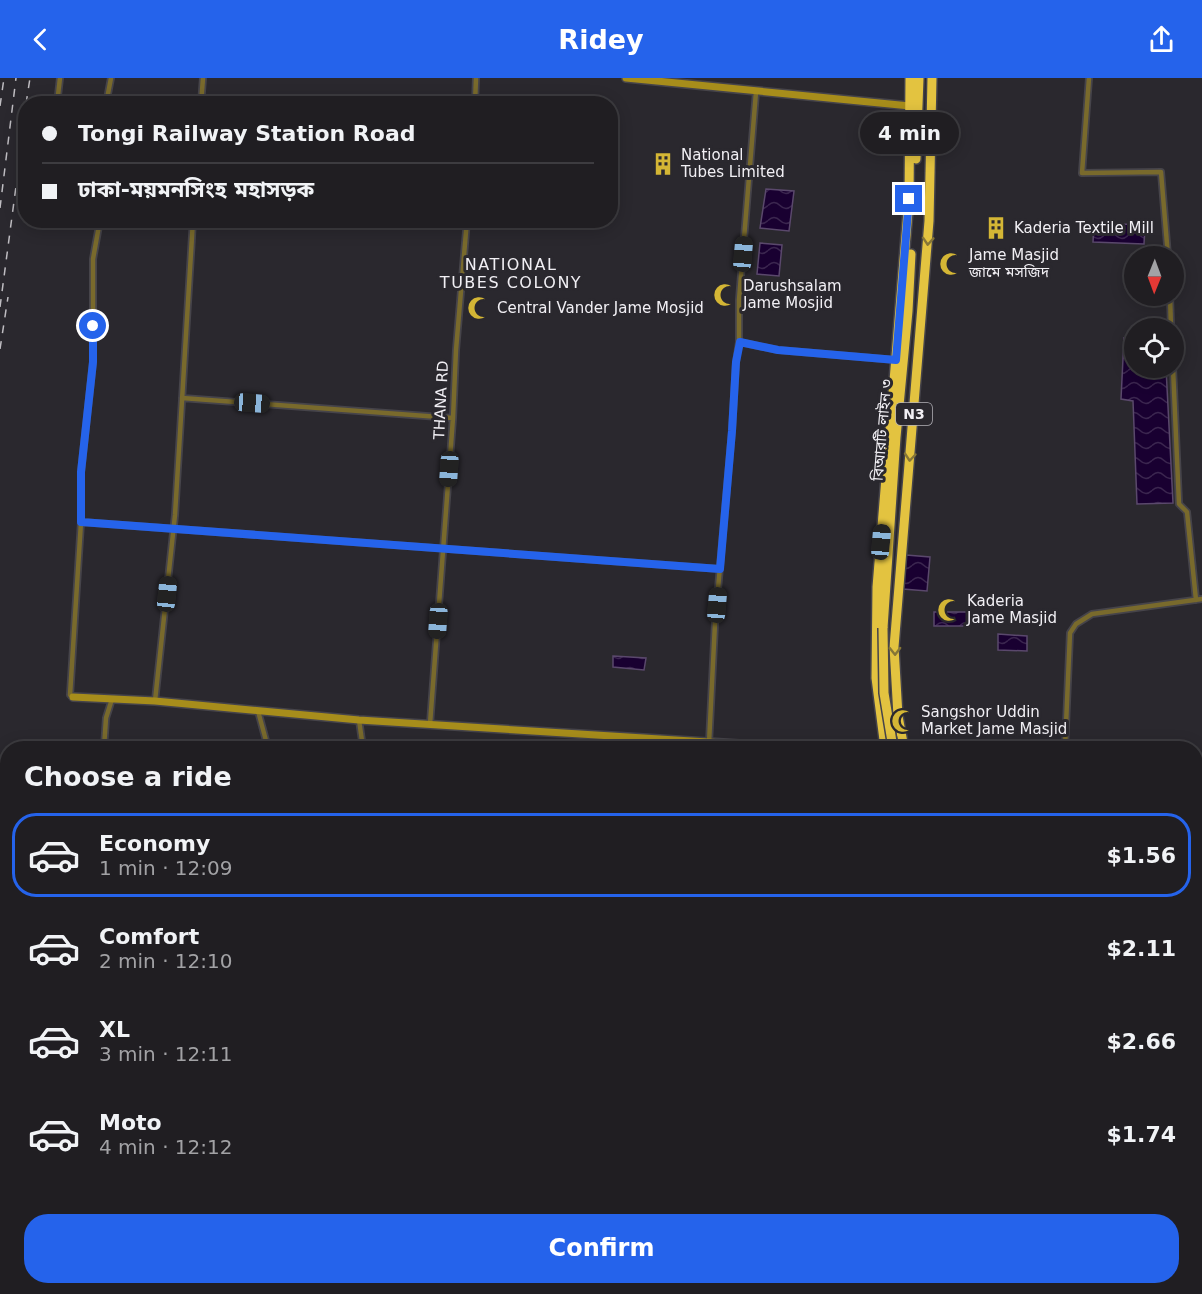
<!DOCTYPE html>
<meta charset="utf-8">
<style>
:root{--surface:#201e22;--page:#2d2b2f;--text:#f1f3f6;--muted:#a2a2a5;--line:#3d3c40;--accent:#2563eb}
body{margin:0;font-family:"DejaVu Sans","Noto Sans Bengali",sans-serif;background:var(--page);color:var(--text);height:100vh;display:flex;flex-direction:column;font-size:22px;white-space:nowrap}
*{box-sizing:border-box;margin:0}
p{font-size:20px;color:var(--muted)}
.icon{flex:none;width:33px;height:33px;fill:none;stroke:currentColor;stroke-width:2;stroke-linecap:round;stroke-linejoin:round}
.map{position:relative;flex:1;overflow:hidden}
.sheet{position:absolute;left:0px;top:663px;width:1203px;height:554px;display:flex;flex-direction:column;background:var(--surface);border-radius:24px 24px 0 0;box-shadow:0 3px 15px #0003,0 0 0 2px var(--line)}
.sheet>*{flex:none}
.top-card{position:absolute;left:18px;top:18px;width:600px;height:132px;border-radius:24px;box-shadow:0 3px 15px #0003,0 0 0 2px var(--line);display:grid;align-content:center;height:132px;padding:0 24px;background:var(--surface)}
.needle{width:39px;rotate:181deg}
.fabs{position:absolute;left:1124px;top:168px;display:grid;gap:12px}
.fabs a{display:grid;place-items:center;width:60px;height:60px;border-radius:50%;background:var(--surface);box-shadow:0 3px 15px #0003,0 0 0 2px var(--line);font-size:30px}
.end{position:absolute;width:27px;height:27px;margin:-14px;border:8px solid #2563eb;background:#fff;box-shadow:0 0 0 3px #fff}
.from{border-radius:50%}
.bubble{position:absolute;height:42px;border-radius:21px;background:var(--surface);box-shadow:0 3px 15px #0003,0 0 0 2px var(--line);font-size:20px;font-weight:700;line-height:42px;text-align:center}
.car{position:absolute;width:18px;height:36px;margin:-18px -9px;border-radius:8px;box-shadow:0 0 4px 2px #0007;background:linear-gradient(#222 24%,#8ab4d8 0 40%,#222 0 76%,#8ab4d8 0 86%,#222 0)}
.top-card b{display:flex;align-items:center;gap:21px;height:57px;font-size:22px}
.top-card b+b{border-top:2px solid var(--line)}
.top-card i{width:15px;height:15px;background:var(--text)}
ul{padding:0;list-style:none}
li{display:flex;align-items:center;gap:18px;height:84px;margin:0 12px 9px;padding:0 12px;border:3px solid transparent;border-radius:24px}
li div{flex:1}
li b{display:block;font-size:22px}
li em{font-style:normal;font-weight:700}
li.selected{border-color:var(--accent)}
li>.icon{width:54px;height:54px;stroke-width:1.5}
h2{padding:0 24px;font-size:27px;line-height:72px}
.primary-button{display:flex;gap:12px;margin-top:auto;padding:12px 24px}
.primary-button a{flex:1;height:69px;border-radius:24px;background:var(--accent);color:#fff;font-size:24px;font-weight:700;line-height:69px;text-align:center}
header{display:flex;justify-content:space-between;align-items:center;height:78px;padding:0 24px;background:var(--accent);color:#fff;font-size:27px;font-weight:700}
.map>svg:first-child{display:block}
.water{fill:url(#water-waves);stroke:#5a486c;stroke-width:1.5}
.lines{fill:none;stroke-linecap:round;stroke-linejoin:round}
.street-casing{stroke:#46444a;stroke-width:8}
.secondary-casing{stroke:#46444a;stroke-width:10}
.highway-casing{stroke:#46444a;stroke-width:12}
.street{stroke:#796a2c;stroke-width:4.5}
.secondary{stroke:#a78d1b;stroke-width:7}
.highway{stroke:#e3c340;stroke-width:9}
.rail{stroke:#bfbdc2;stroke-width:1.5;stroke-dasharray:8 8;stroke-linecap:butt}
.highway-bridge-casing{stroke:#46444a;stroke-width:12;stroke-linecap:butt}
.highway-bridge{stroke:#e3c340;stroke-width:9}
.oneway{stroke:#867637}
.route{stroke:#2563eb;stroke-width:8}
.labels{text-anchor:middle;dominant-baseline:central;stroke-width:6;stroke-linejoin:round;paint-order:stroke}
.shield{fill:#2a282e;stroke:#b5b3b9;stroke-width:1.5}
.shield-label{font-size:14px;font-weight:bold;fill:#f1eff4}
.poi-label{font-size:15px;fill:#f1eff4;stroke:#2a282e;text-anchor:start}
.street-label{font-size:15px;fill:#f1eff4;stroke:#2a282e}
.neighbourhood-label{font-size:16px;letter-spacing:1.5px;fill:#f1eff4;stroke:#2a282e}
</style>
<header><svg class="icon" aria-label="back" viewBox="0 0 24 24"><path d="M15 5l-7 7 7 7"/></svg>Ridey<svg class="icon" aria-label="share" viewBox="0 0 24 24"><path d="M12 15V3M7 8l5-5 5 5M5 13v7h14v-7"/></svg></header>
<div class="map">
<svg width="1202" height="1216" viewBox="0 0 1202 1216">
<defs>
<pattern id="water-waves" width="16" height="10" patternUnits="userSpaceOnUse" patternTransform="scale(1.5)"><rect width="16" height="10" fill="#190031"/><path d="M0 5q4-4 8 0t8 0" fill="none" stroke="#3b264f"/></pattern>
</defs>
<rect width="100%" height="100%" fill="#2a282e"/>
<!-- water -->
<path class="water" d="M766 111 794 113 789 153 760 150Z
M1094 145 1145 147 1144 166 1093 164Z
M760 165 782 167 779 198 757 196Z
M1124 260 1134 262V290H1166L1173 425 1137 426 1133 323 1121 321Z
M906 477 930 479 927 513 903 511Z
M934 534H969V548H934Z
M998 556 1027 558V573L998 572Z
M613 578 646 580 644 592 613 589Z"/>
<g class="lines">
<!-- street casing -->
<g class="street-casing">
<path id="street" d="M1089 0 1082 95 1161 94 1168 178
M57 26 60 0
M106 26 111 0
M201 26 203 0
M475 26 476 0
M1170 218 1171 250
M739 264V222L756 14
M1173 290 1179 426 1187 434 1196 522
M182 320 453 340
M81 444 720 491
M73 619 70 617 81 444V394L93 284V181L100 142
M155 623 175 437 193 142
M258 633 268 670
M359 642 363 670
M430 646 453 340 456 272 467 142
M709 665 715 545 732 353 736 284 739 264 778 272 896 282
M104 668 120 670
M104 670 106 640 112 621
M1065 670 1070 555 1076 546 1092 536 1202 521
M1196 836 1202 837
M1196 897 1202 918
M1196 1007 1202 1006
M0 1100 8 1101
M1196 1183 1202 1181
M233 1209 234 1216
M267 1209 269 1216
M411 1209 413 1216
M576 1209 577 1216
M671 1209 672 1216
M703 1209 704 1216
M122 1216V1209
M1066 1216 1089 1209"/>
</g>
<!-- secondary casing -->
<g class="secondary-casing">
<path id="secondary" d="M626 0 910 28
M73 619 155 623 359 642 802 670"/>
</g>
<!-- highway casing -->
<g class="highway-casing">
<path id="highway" d="M916 81 919 0
M883 550 896 359 908 233 911 176
M885 670 876 600 877 509 909 121 910 0
M904 670 898 638 894 569 929 143 932 0
M1042 1209 1044 1216
M1063 1209 1066 1216"/>
</g>
<!-- street -->
<use href="#street" class="street"/>
<!-- secondary -->
<use href="#secondary" class="secondary"/>
<!-- highway -->
<use href="#highway" class="highway"/>
<!-- rail -->
<path class="rail" d="M26 26 30 0
M0 28 4 0
M0 130 16 0
M0 229 26 33
M0 271 8 219"/>
<!-- highway-bridge casing -->
<g class="highway-bridge-casing">
<path id="highway-bridge" d="M883 550 884 615 893 670"/>
</g>
<!-- highway-bridge -->
<use href="#highway-bridge" class="highway-bridge"/>
</g>
<!-- one-way arrows -->
<defs><path id="oneway-chevron" d="M-2-3.5L2.5 0L-2 3.5" fill="none" stroke-width="1.6" stroke-linecap="round" stroke-linejoin="round" transform="scale(1.5)"/></defs>
<g class="oneway">
<use href="#oneway-chevron" transform="translate(928 163) rotate(94)"/>
<use href="#oneway-chevron" transform="translate(910 379) rotate(95)"/>
<use href="#oneway-chevron" transform="translate(895 573) rotate(89)"/>
</g>
<g class="lines">
<!-- route -->
<path class="route" d="M93 248V284L81 394V444L720 491 732 353 736 284 740 264 778 272 896 282 909 121"/>
</g>
<!-- icons -->
<defs>
<g id="building-bare" transform="scale(1.8)"><path d="M-4-6H4V6H1V3H-1V6H-4ZM-2.5-4.3h1.7v1.8h-1.7ZM.8-4.3h1.7v1.8H.8ZM-2.5-1h1.7V.8h-1.7ZM.8-1h1.7V.8H.8Z" fill="#d4b635" stroke="#2a282e" stroke-width="2.5" paint-order="stroke"/></g>
<g id="mosque-bare" transform="scale(1.8)"><path d="M3.5-4.9A6 6 0 1 0 3.5 4.9A5 5 0 1 1 3.5-4.9Z" fill="#d4b635" stroke="#2a282e" stroke-width="2.5" paint-order="stroke"/></g>
</defs>
<g fill-rule="evenodd">
<use href="#building-bare" x="663" y="86"/>
<use href="#building-bare" x="996" y="150"/>
<use href="#mosque-bare" x="951" y="186"/>
<use href="#mosque-bare" x="725" y="217"/>
<use href="#mosque-bare" x="479" y="230"/>
<use href="#mosque-bare" x="949" y="532"/>
<use href="#mosque-bare" x="903" y="643"/>
</g>
<g class="labels">
<!-- shield labels -->
<rect class="shield" x="896" y="325" width="36" height="22" rx="4.5"/>
<g class="shield-label">
<text x="914" y="336">N3</text>
</g>
<!-- poi labels -->
<g class="poi-label">
<text x="681" y="77">National<tspan x="681" dy="17">Tubes Limited</tspan></text>
<text x="1014" y="150">Kaderia Textile Mill</text>
<text x="969" y="177">Jame Masjid<tspan x="969" dy="17">জামে মসজিদ</tspan></text>
<text x="743" y="208">Darushsalam<tspan x="743" dy="17">Jame Mosjid</tspan></text>
<text x="497" y="230">Central Vander Jame Mosjid</text>
<text x="967" y="523">Kaderia<tspan x="967" dy="17">Jame Masjid</tspan></text>
<text x="921" y="634">Sangshor Uddin<tspan x="921" dy="17">Market Jame Masjid</tspan></text>
</g>
<!-- street labels -->
<g class="street-label">
<text transform="translate(441 322) rotate(-87)">THANA RD</text>
<text transform="translate(882 352) rotate(-85)">বিআরটি লাইন ৩</text>
</g>
<!-- neighbourhood labels -->
<g class="neighbourhood-label">
<text x="511" y="186">NATIONAL<tspan x="511" dy="18">TUBES COLONY</tspan></text>
</g>
</g>
</svg>
<div class="fabs">
<a><svg class="needle" viewBox="-14 -14 28 28"><path d="M0-13l5 13h-10z" fill="#e53935"/><path d="M0 13l5-13h-10z" fill="#a2a2a5"/></svg></a>
<a><svg class="icon" aria-label="locate" viewBox="0 0 24 24"><circle cx="12" cy="12" r="6"/><path d="M12 2v4M12 18v4M2 12h4M18 12h4"/></svg></a>
</div>
<i class="end from" style="left:93px;top:248px"></i>
<i class="end" style="left:909px;top:121px"></i>
<div class="bubble" style="left:860px;top:34px;width:99px">4 min</div>
<i class="car" style="left:743px;top:176px;rotate:5deg"></i>
<i class="car" style="left:252px;top:325px;rotate:94deg"></i>
<i class="car" style="left:449px;top:391px;rotate:184deg"></i>
<i class="car" style="left:881px;top:464px;rotate:5deg"></i>
<i class="car" style="left:167px;top:516px;rotate:6deg"></i>
<i class="car" style="left:717px;top:527px;rotate:5deg"></i>
<i class="car" style="left:438px;top:543px;rotate:184deg"></i>
<div class="top-card">
<b><i class="from"></i>Tongi Railway Station Road</b>
<b><i></i>ঢাকা-ময়মনসিংহ মহাসড়ক</b>
</div>
<section class="sheet">
<h2>Choose a ride</h2>
<ul>
<li class="selected"><svg class="icon" aria-label="car" viewBox="0 0 24 24"><path d="M5 17H2v-5l4-1 3-4h7l3 4 3 1v5h-3M9 17h6M6 11h13"/><circle cx="7" cy="17" r="2"/><circle cx="17" cy="17" r="2"/></svg><div><b>Economy</b><p>1 min · 12:09</p></div><em>$1.56</em></li>
<li><svg class="icon" aria-label="car" viewBox="0 0 24 24"><path d="M5 17H2v-5l4-1 3-4h7l3 4 3 1v5h-3M9 17h6M6 11h13"/><circle cx="7" cy="17" r="2"/><circle cx="17" cy="17" r="2"/></svg><div><b>Comfort</b><p>2 min · 12:10</p></div><em>$2.11</em></li>
<li><svg class="icon" aria-label="car" viewBox="0 0 24 24"><path d="M5 17H2v-5l4-1 3-4h7l3 4 3 1v5h-3M9 17h6M6 11h13"/><circle cx="7" cy="17" r="2"/><circle cx="17" cy="17" r="2"/></svg><div><b>XL</b><p>3 min · 12:11</p></div><em>$2.66</em></li>
<li><svg class="icon" aria-label="car" viewBox="0 0 24 24"><path d="M5 17H2v-5l4-1 3-4h7l3 4 3 1v5h-3M9 17h6M6 11h13"/><circle cx="7" cy="17" r="2"/><circle cx="17" cy="17" r="2"/></svg><div><b>Moto</b><p>4 min · 12:12</p></div><em>$1.74</em></li>
</ul>
<div class="primary-button"><a>Confirm</a></div>
</section>
</div>
